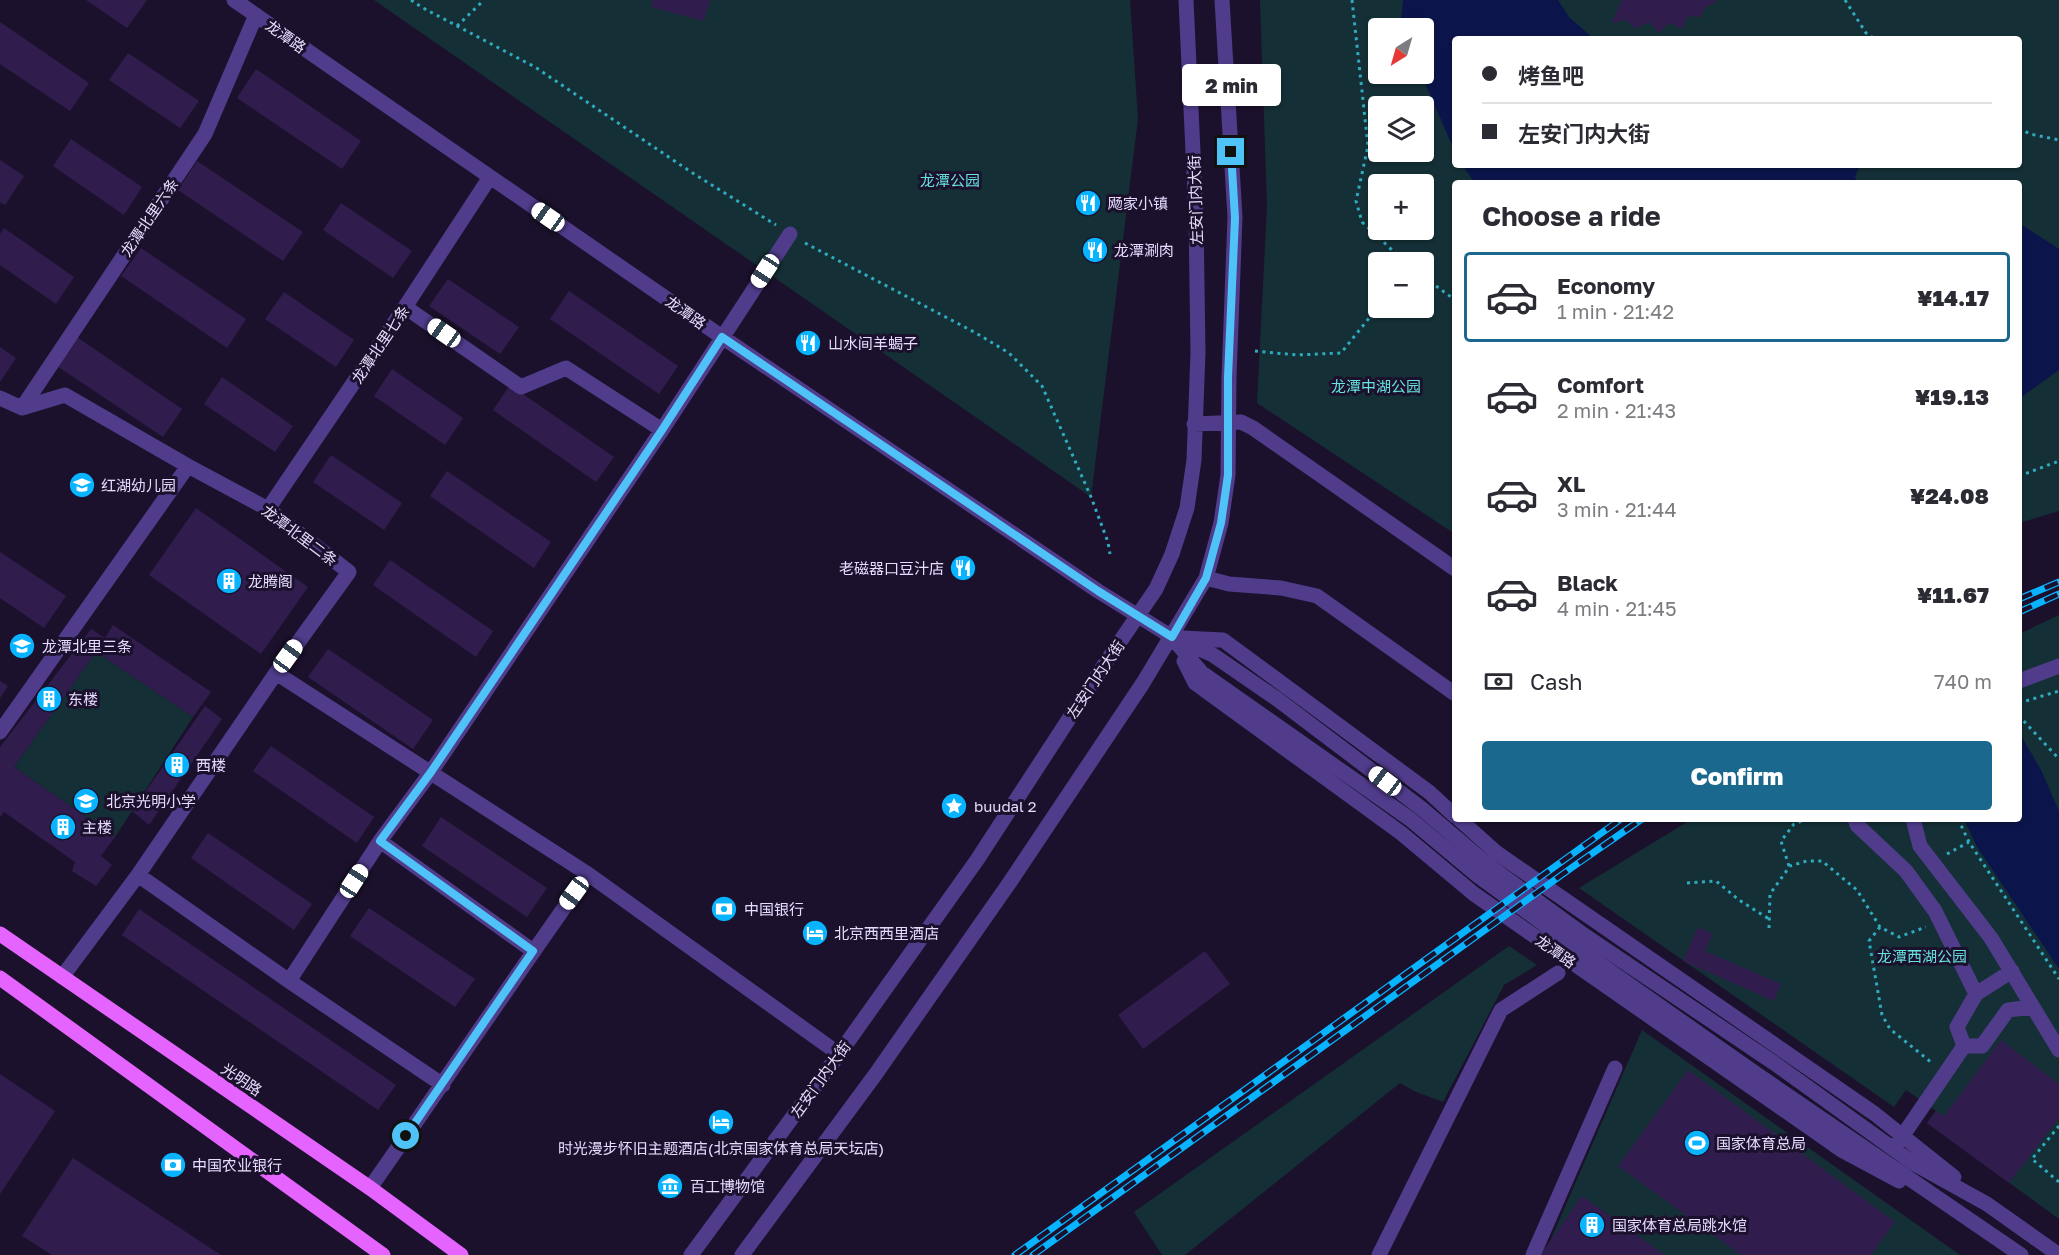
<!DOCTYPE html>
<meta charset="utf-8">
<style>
:root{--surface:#fff;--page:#f2f2f3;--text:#2b2b33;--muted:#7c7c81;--line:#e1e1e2;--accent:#1b688f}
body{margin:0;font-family:"Golos Text","Noto Sans SC",sans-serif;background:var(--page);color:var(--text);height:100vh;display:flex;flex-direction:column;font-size:22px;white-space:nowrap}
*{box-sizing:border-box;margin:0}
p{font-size:20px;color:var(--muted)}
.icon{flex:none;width:33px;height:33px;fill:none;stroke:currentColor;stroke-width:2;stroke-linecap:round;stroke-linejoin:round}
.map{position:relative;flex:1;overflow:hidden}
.side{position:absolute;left:1452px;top:180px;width:570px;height:642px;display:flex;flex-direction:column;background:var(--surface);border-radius:6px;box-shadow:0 2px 4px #0004}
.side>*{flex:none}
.top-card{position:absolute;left:1452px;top:36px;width:570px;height:132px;border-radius:6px;box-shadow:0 2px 4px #0004;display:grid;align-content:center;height:132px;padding:0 30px;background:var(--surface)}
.needle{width:39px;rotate:217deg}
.controls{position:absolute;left:1368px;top:18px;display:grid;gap:12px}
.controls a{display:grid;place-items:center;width:66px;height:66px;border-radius:6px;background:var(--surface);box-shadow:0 2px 4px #0004;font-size:30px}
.end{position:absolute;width:27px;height:27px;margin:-14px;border:8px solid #4fc3f7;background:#111;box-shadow:0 0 0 3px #111}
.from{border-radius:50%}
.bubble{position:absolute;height:42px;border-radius:6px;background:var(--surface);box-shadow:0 2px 4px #0004;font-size:20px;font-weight:800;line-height:42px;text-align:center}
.car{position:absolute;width:18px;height:36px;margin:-18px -9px;border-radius:8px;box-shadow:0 0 4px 2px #0007;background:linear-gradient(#fff 24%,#345 0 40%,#fff 0 76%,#345 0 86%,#fff 0)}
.top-card b{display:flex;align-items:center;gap:21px;height:57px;font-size:22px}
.top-card b+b{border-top:2px solid var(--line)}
.top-card i{width:15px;height:15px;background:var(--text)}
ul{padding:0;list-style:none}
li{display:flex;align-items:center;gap:18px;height:90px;margin:0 12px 9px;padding:0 18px;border:3px solid transparent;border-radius:6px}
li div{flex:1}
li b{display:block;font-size:22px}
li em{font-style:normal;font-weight:800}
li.active{border-color:var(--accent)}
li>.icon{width:54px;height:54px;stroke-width:1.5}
h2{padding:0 30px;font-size:27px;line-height:72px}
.pay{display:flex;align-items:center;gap:15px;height:66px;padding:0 30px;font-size:22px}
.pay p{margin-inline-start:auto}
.action{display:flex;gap:12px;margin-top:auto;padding:12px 30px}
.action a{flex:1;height:69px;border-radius:6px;background:var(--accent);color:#fff;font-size:24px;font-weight:800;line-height:69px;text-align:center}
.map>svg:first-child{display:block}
.green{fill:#143036;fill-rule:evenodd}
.water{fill:#0b154b}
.building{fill:#311d4d}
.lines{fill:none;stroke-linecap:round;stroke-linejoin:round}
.path{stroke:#30aabf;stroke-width:3;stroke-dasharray:3 4.5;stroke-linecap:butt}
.minor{stroke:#503c8b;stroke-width:15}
.major{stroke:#e563ff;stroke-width:15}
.rail-casing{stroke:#08b3ff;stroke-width:7}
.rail{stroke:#1b112c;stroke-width:4.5;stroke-dasharray:14;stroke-linecap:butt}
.route{stroke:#4fc3f7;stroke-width:8}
.labels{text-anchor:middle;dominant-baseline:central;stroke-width:6;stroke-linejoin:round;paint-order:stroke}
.street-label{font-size:15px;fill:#e7dcff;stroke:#1b112c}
.park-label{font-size:15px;fill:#65e2dd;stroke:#1b112c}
.poi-label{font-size:15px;fill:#e7dcff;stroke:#1b112c;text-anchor:start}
</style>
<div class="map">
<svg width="2059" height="1255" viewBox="0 0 2059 1255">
<rect width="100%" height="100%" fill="#1b112c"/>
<!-- green -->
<path class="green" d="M374 0H1130L1138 119 1091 497Z
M1260 0H2059V511L2019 523V183H1455V534L1257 403 1267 206ZM1378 28H1424V74H1378ZM1455 39H2019V165H1455ZM1378 106H1424V152H1378ZM1378 184H1424V230H1378ZM1378 262H1424V308H1378Z
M2059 615V1219L1927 1123 1936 1111 1906 1090 1894 1107 1579 888 1692 819H2019V634Z
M96 652 193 717 115 837 14 767Z
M1509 946 1537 965 1504 985 1443 1102 1414 1091 1400 1083 1185 1255H1162L1134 1212Z
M1642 1030 1960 1255H1544Z"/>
<!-- water -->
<path class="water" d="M1403 0H1558L1569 17 1594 39H1455V152L1421 74H1424V28H1404L1401 20Z
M1462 165H1860L1855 177 1859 183H1475Z
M2019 223 2059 249V370L2019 399Z
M2019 732 2041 770 2059 811V969L1977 847 1964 819H2019Z"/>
<!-- building -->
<path class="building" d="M86 0H147L127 28Z
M652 0H710L704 21 651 7Z
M1622 0H1716L1717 2 1705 7 1701 17 1688 16 1682 29 1669 23 1659 33 1649 22 1635 29 1626 20 1611 23Z
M0 22 89 83 70 111 0 64Z
M128 53 199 101 180 128 109 80Z
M256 69 361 141 342 169 237 98Z
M71 139 142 187 124 215 53 166Z
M0 160 24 176 5 205 0 202Z
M197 161 303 232 283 261 178 190Z
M341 203 412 251 393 278 323 230Z
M4 228 74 277 56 304 0 265V234Z
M141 248 246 319 227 348 121 276Z
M448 279 519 327 500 354 429 306Z
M569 291 678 366 659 394 550 319Z
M284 292 354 340 336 367 265 319Z
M77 337 182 409 163 437 57 366Z
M0 347 16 358 0 382Z
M392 369 463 418 445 445 374 396Z
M222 377 293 426 275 452 204 404Z
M510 385 614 457 596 482 493 410Z
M331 455 402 503 384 530 313 482Z
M447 471 551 542 534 568 430 496Z
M196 508 308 587 261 654 149 575Z
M0 552 66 596 44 628 0 598Z
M390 560 493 631 476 657 373 585Z
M113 625 211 692 193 717 96 652 14 767 115 837 101 856 112 865 96 886 72 871 75 862 4 812 0 817V747L91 629 105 638Z
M328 649 433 720 413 749 308 677Z
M0 681 8 686 0 698Z
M205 706 222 719 149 825 132 811Z
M271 746 374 817 357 843 253 771Z
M441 817 547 888 527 917 422 846Z
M208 833 312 904 294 930 191 858Z
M369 908 475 979 455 1007 350 936Z
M139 909 396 1085 378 1110 122 935Z
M1698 927 1713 934 1705 951 1781 984 1774 1001 1683 961Z
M1205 951 1230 984 1143 1049 1118 1015Z
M2001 1040 2059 1084V1118L2009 1183 1927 1123 1936 1111 1944 1116Z
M1688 1070 1895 1222 1871 1255H1741L1618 1166Z
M0 1074 55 1111 0 1194Z
M73 1158 221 1255H52L22 1236Z
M1582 1196 1665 1255H1540Z"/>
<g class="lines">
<!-- path -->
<path class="path" d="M411 0 423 8 535 67 691 172 776 225
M1352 0 1368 146 1356 201 1362 222 1405 262
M1845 0 1866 33 1875 39
M457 26 484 0
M2019 128 2030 134 2059 140
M805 243 976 333 1009 353 1042 386 1091 497 1108 542 1110 554
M1424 277 1455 300
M1255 351 1297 355 1341 353 1378 307
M2019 476 2059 461
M2019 703 2059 691
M2019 708V716L2059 759
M1958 819 1969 842 2059 979
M1947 854 1969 842
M1789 866 1781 841 1794 824 1807 819
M1687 883 1716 881 1739 900 1769 919
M1880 927 1869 941 1882 1015 1890 1029 1932 1063
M1769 928 1770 894 1790 866 1807 861H1822L1857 890 1880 927 1899 937 1926 927
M2059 1126 2032 1159 2059 1182"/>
<!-- minor -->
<path class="minor" d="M234 0 722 337 1098 591 1172 637 1213 655 1277 699 1421 808 1488 865 1584 935 1774 1063 1913 1163 1987 1204 2059 1255
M405 307 521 387 566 368 662 430
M0 398 22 408 65 395 188 466 268 509 349 572 276 673 138 875 62 977
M22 408 205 134 256 15
M1194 424 1241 422 1253 428 1455 569
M268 509 405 307 490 177
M1206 578 1229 584 1281 588 1317 596 1455 694
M1183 638 1223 640 1429 792 1455 816
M1175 641 1202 673 1410 819 1477 875 1556 933 1752 1071 2021 1255
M1184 661 1195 683 1401 833 1474 894 1843 1151 1899 1181
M276 673 588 874 839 1054
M2019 681 2059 666
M0 732 188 466
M1459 819 1497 853 1875 1114 1954 1177
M1855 819 1857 825 1906 871 1935 911 1976 994
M1913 819 1920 846 1991 938 2059 1050
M380 841 533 951
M138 875 289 981 443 1085
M289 981 380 841 431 772 662 430 790 234
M1964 1046 1957 1027 1976 994 2012 971
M1964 1046H1982L2008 1010 2033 1007
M1897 1144 1964 1046
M370 1188C443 1084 514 978 588 874
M691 1255 839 1054 977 860 1106 662 1156 589 1172 554 1187 508 1194 460 1198 352 1196 217 1186 0
M742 1255 875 1075 1010 882 1143 683 1206 578 1221 523 1228 475 1229 377 1235 217 1222 0
M1379 1255 1501 1010 1558 973
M1533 1255 1615 1068"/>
<!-- major -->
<path class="major" d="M0 934 370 1188 461 1255
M0 978 383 1255"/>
<!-- rail casing -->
<g class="rail-casing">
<path id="rail" d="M2019 599 2059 582
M2019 612 2059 594
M1015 1255 1621 819
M1033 1255 1574 866 1642 819"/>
</g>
<!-- rail -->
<use href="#rail" class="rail"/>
</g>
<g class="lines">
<!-- route -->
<path class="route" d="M406 1136 533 951 380 841 431 772 662 430 722 337 1098 591 1172 637 1206 578 1221 523 1228 475V377L1235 218 1231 152"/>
</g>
<!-- icons -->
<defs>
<g id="restaurant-disc" transform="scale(1.35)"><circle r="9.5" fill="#08b3ff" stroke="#1b112c"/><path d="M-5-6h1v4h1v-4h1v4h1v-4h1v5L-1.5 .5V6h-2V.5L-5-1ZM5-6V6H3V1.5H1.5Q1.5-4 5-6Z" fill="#fff"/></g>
<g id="school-disc" transform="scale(1.35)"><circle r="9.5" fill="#08b3ff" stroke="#1b112c"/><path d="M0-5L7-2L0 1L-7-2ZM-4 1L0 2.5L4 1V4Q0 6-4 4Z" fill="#fff"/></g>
<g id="building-disc" transform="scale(1.35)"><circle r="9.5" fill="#08b3ff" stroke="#1b112c"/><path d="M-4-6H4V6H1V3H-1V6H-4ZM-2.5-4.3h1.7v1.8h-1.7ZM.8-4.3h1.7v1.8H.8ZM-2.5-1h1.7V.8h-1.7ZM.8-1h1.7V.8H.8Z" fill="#fff"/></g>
<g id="sight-disc" transform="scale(1.35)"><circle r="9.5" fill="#08b3ff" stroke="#1b112c"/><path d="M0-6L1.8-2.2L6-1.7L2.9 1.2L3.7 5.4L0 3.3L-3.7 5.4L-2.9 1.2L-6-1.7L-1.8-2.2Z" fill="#fff"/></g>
<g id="bank-disc" transform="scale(1.35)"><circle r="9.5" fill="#08b3ff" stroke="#1b112c"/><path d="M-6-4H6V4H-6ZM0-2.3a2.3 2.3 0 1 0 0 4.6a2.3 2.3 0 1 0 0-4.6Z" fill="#fff"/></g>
<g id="hotel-disc" transform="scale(1.35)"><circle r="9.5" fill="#08b3ff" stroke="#1b112c"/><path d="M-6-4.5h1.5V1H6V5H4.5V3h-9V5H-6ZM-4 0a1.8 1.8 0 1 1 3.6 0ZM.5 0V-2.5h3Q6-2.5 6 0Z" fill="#fff"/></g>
<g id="stadium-disc" transform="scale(1.35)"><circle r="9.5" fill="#08b3ff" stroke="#1b112c"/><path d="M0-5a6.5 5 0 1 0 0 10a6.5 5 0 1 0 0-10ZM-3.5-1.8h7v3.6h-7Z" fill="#fff"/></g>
<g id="museum-disc" transform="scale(1.35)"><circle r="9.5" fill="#08b3ff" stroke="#1b112c"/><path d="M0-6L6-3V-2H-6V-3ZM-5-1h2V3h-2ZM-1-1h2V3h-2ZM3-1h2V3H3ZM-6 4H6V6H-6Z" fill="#fff"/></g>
</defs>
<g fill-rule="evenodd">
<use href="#restaurant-disc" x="1088" y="203"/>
<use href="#restaurant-disc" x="1095" y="250"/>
<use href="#restaurant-disc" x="808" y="343"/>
<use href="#school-disc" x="82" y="485"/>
<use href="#restaurant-disc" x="963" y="568"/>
<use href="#building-disc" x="229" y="581"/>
<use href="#school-disc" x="22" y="646"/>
<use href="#building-disc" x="49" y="699"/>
<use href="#building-disc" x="177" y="765"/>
<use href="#school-disc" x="86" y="801"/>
<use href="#sight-disc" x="954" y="806"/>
<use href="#building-disc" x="63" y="827"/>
<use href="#bank-disc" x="724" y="909"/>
<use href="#hotel-disc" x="815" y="933"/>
<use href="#hotel-disc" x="721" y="1122"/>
<use href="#stadium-disc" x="1697" y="1143"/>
<use href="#bank-disc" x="173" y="1165"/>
<use href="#museum-disc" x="670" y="1186"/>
<use href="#building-disc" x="1592" y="1225"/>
</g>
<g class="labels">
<!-- street labels -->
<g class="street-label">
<text transform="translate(286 36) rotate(35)">龙潭路</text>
<text transform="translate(1195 200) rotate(-92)">左安门内大街</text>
<text transform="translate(149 217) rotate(-56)">龙潭北里六条</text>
<text transform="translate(686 312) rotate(35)">龙潭路</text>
<text transform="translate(380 344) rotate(-56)">龙潭北里七条</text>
<text transform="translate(300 535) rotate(37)">龙潭北里二条</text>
<text transform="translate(1095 679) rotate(-56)">左安门内大街</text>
<text transform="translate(1556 951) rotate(35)">龙潭路</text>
<text transform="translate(242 1079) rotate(34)">光明路</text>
<text transform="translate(820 1079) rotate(-54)">左安门内大街</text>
</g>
<!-- park labels -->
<g class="park-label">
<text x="950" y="180">龙潭公园</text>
<text x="1376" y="386">龙潭中湖公园</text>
<text x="1922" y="956">龙潭西湖公园</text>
</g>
<!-- poi labels -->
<g class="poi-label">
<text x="1108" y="203">飏家小镇</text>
<text x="1114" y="250">龙潭涮肉</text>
<text x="828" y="343">山水间羊蝎子</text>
<text x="101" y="485">红湖幼儿园</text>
<text x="944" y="568" text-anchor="end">老磁器口豆汁店</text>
<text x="248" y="581">龙腾阁</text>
<text x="42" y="646">龙潭北里三条</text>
<text x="68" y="699">东楼</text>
<text x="196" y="765">西楼</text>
<text x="106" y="801">北京光明小学</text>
<text x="974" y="806">buudal 2</text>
<text x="82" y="827">主楼</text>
<text x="744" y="909">中国银行</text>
<text x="834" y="933">北京西西里酒店</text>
<text x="1716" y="1143">国家体育总局</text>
<text x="721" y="1148" text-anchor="middle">时光漫步怀旧主题酒店(北京国家体育总局天坛店)</text>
<text x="192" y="1165">中国农业银行</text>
<text x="690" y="1186">百工博物馆</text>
<text x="1612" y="1225">国家体育总局跳水馆</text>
</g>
</g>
</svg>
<div class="controls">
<a><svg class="needle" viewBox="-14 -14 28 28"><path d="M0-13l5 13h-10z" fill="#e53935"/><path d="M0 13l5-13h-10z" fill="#7c7c81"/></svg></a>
<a><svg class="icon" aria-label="layers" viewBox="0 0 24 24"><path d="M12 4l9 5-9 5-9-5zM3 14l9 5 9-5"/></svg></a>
<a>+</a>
<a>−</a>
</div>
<i class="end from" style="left:406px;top:1136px"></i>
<i class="end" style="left:1231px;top:152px"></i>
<div class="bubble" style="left:1182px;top:64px;width:99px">2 min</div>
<i class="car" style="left:548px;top:217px;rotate:305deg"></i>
<i class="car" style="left:765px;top:271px;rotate:213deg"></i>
<i class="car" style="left:444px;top:333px;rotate:305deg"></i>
<i class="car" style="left:288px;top:656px;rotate:36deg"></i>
<i class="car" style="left:1385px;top:781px;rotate:307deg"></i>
<i class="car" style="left:354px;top:881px;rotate:33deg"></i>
<i class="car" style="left:574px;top:893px;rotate:216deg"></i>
<div class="top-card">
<b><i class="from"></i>烤鱼吧</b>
<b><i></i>左安门内大街</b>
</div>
<section class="side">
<h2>Choose a ride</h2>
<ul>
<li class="active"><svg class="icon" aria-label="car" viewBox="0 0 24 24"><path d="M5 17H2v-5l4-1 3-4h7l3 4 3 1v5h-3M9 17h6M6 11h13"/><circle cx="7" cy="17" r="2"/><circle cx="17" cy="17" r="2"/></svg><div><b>Economy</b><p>1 min · 21:42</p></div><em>¥14.17</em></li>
<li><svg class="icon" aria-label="car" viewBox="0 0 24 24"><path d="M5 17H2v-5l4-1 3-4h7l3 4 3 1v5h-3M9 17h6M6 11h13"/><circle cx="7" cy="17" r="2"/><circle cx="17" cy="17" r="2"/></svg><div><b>Comfort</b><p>2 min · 21:43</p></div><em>¥19.13</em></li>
<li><svg class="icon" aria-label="car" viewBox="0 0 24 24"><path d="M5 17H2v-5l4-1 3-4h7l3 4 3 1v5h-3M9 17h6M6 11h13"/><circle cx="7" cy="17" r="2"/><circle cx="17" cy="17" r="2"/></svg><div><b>XL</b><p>3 min · 21:44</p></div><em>¥24.08</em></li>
<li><svg class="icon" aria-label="car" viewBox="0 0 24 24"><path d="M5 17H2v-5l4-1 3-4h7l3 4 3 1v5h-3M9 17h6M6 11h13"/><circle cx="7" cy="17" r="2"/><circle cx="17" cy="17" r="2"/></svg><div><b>Black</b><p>4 min · 21:45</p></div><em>¥11.67</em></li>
</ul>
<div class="pay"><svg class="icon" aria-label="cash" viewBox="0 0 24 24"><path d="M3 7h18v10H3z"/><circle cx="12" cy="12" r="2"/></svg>Cash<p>740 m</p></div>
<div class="action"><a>Confirm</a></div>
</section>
</div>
